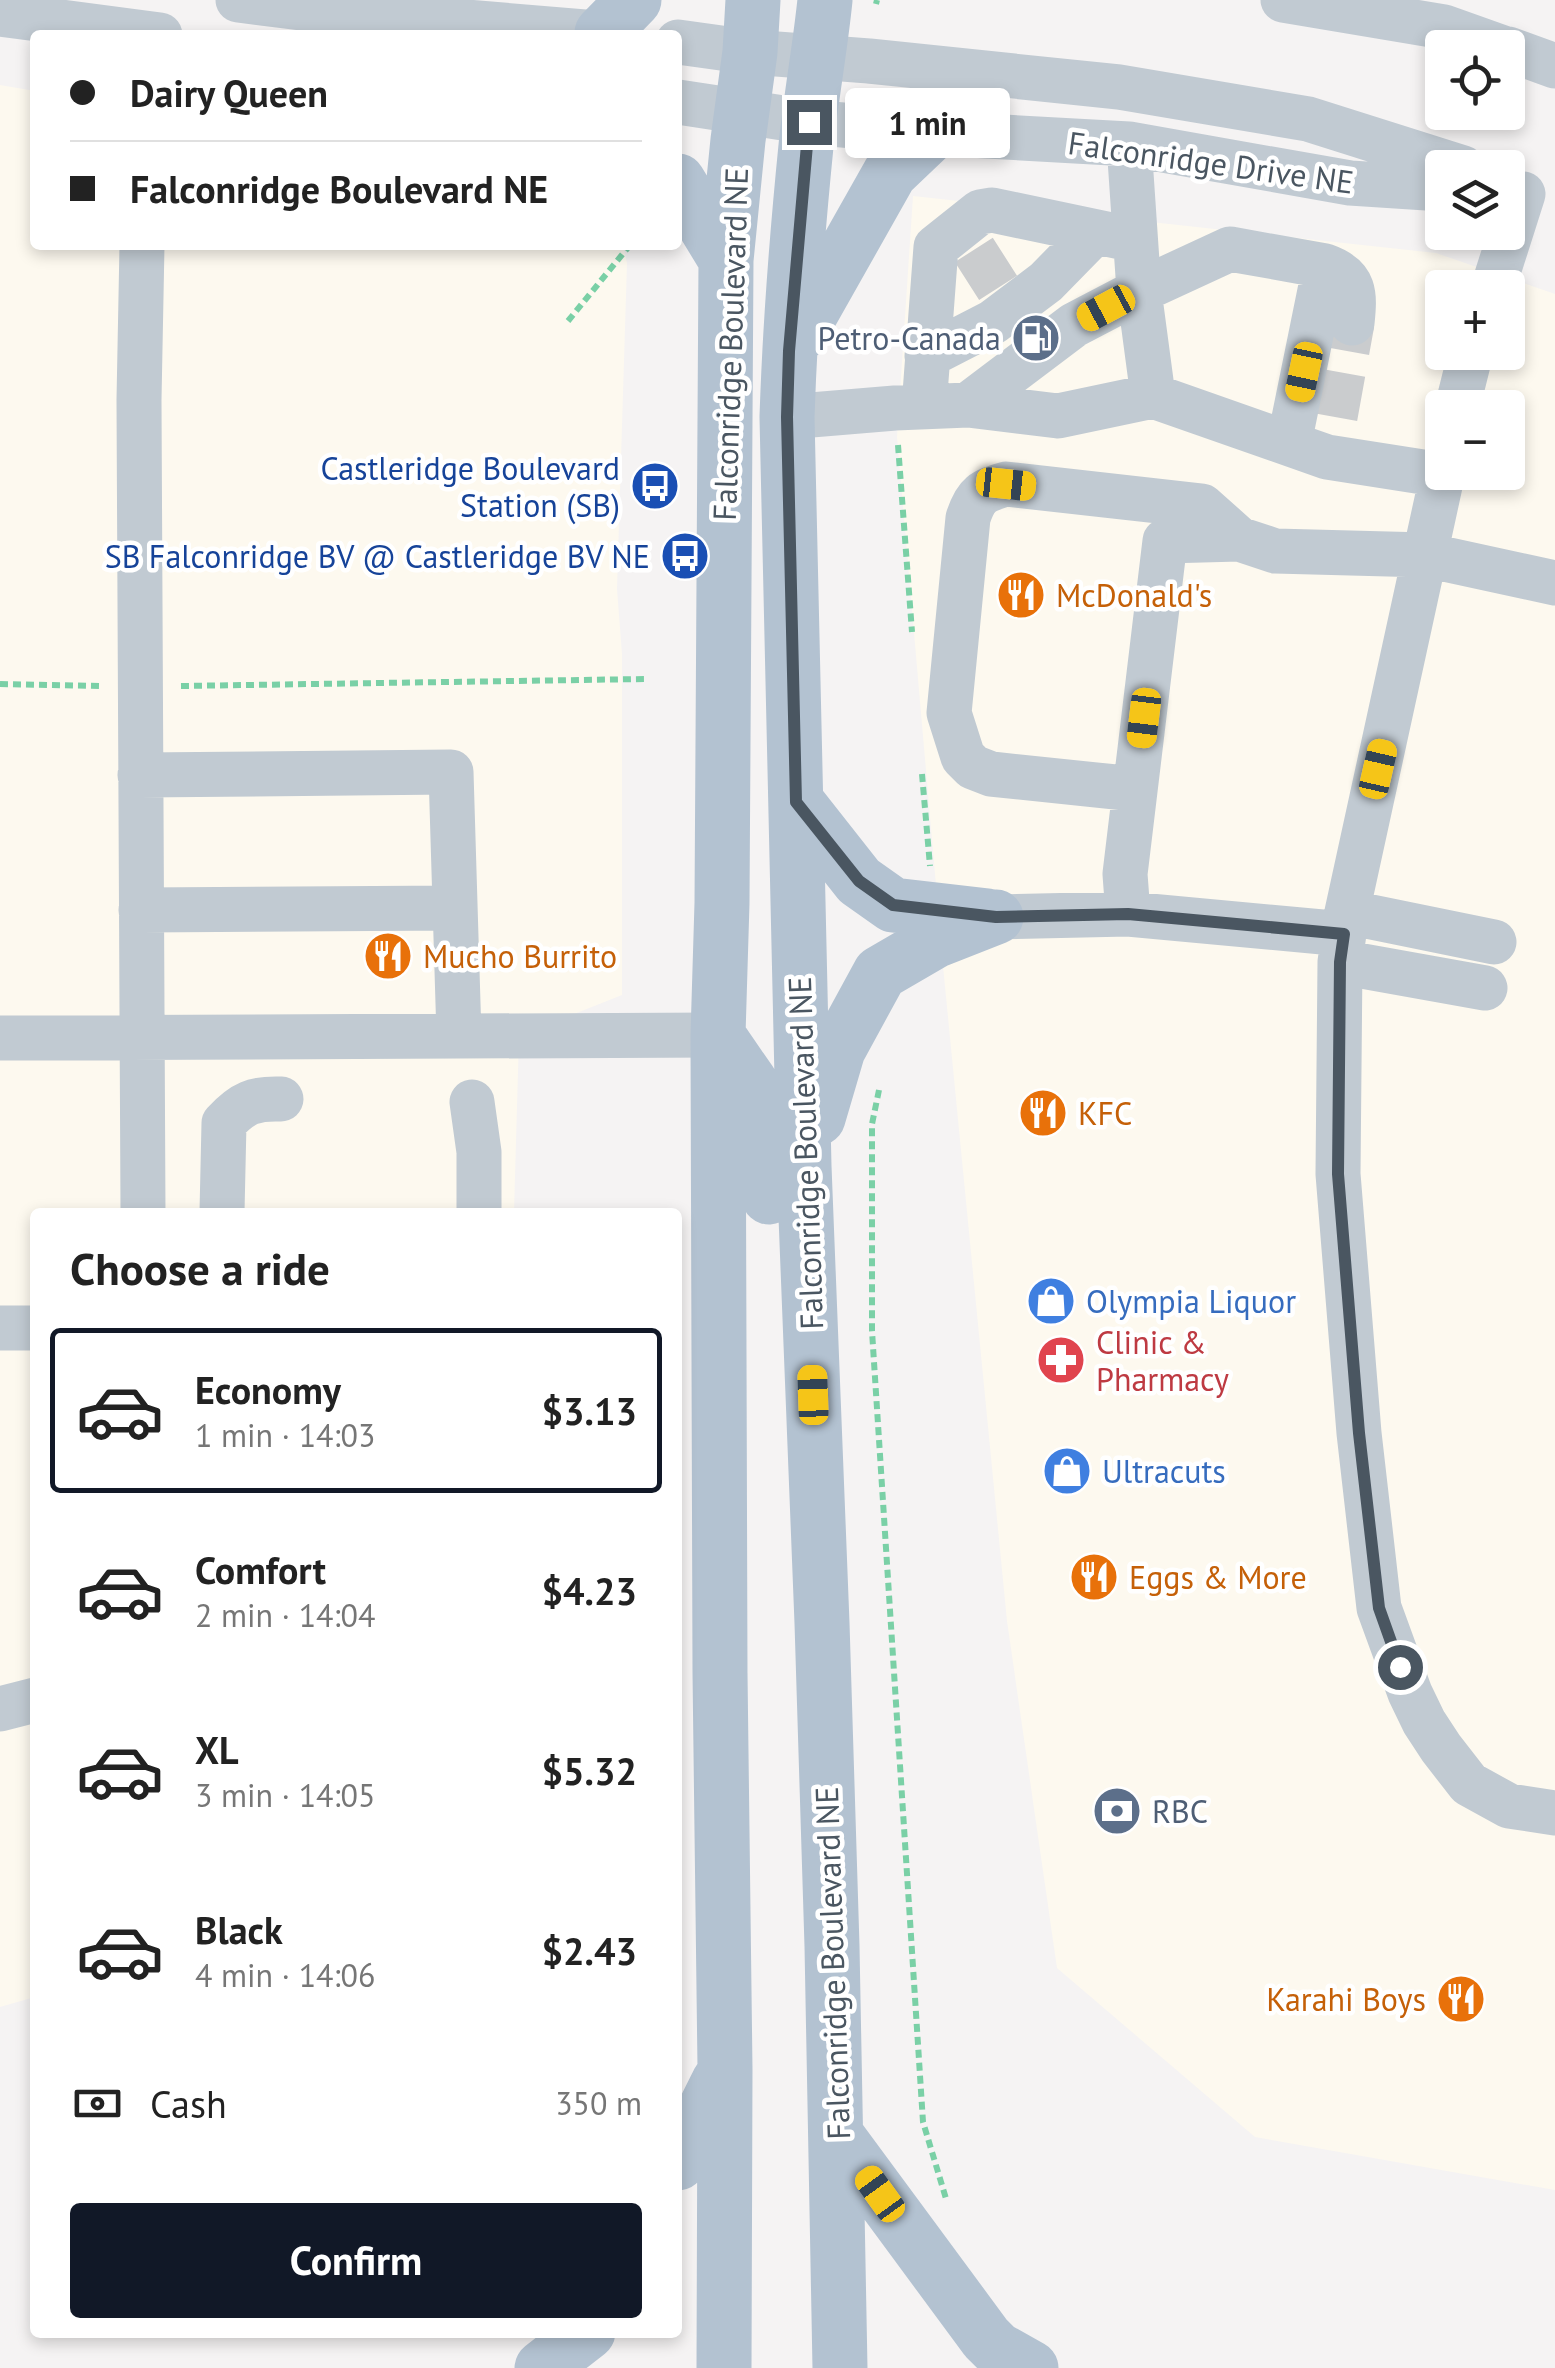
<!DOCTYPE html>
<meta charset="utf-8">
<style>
:root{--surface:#fff;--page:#f6f6f6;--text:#222;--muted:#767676;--line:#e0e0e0;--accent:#111827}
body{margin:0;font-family:"PT Sans",sans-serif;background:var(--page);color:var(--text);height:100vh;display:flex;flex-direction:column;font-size:38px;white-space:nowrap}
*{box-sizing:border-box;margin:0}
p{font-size:32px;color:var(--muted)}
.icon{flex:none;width:55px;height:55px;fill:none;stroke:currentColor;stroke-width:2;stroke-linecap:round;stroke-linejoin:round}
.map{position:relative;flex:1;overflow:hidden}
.panel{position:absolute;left:30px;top:1208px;width:652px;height:1130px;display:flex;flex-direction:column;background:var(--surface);border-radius:10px;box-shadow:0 5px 15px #0003}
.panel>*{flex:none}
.hud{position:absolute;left:30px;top:30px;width:652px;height:220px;border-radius:10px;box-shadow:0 5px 15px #0003;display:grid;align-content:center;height:220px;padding:0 40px;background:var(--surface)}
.controls{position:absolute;left:1425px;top:30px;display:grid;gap:20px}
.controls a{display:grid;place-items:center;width:100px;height:100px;border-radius:10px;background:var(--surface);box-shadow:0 5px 15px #0003;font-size:50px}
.end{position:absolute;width:45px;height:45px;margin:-22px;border:12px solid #4a5661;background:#fff;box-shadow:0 0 0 5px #fff}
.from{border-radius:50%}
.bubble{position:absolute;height:70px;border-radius:10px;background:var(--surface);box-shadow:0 5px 15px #0003;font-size:32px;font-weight:700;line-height:70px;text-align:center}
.car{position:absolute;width:30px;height:60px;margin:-30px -15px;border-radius:12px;box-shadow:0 0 8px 2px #0007;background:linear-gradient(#f5c518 24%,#345 0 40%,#f5c518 0 76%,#345 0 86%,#f5c518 0)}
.hud b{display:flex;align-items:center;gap:35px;height:95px;font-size:38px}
.hud b+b{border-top:2px solid var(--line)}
.hud i{width:25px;height:25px;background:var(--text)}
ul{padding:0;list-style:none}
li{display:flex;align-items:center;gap:30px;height:165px;margin:0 20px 15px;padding:0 20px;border:5px solid transparent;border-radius:10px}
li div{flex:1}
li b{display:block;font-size:38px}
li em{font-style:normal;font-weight:700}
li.on{border-color:var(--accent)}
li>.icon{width:90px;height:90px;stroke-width:1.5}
h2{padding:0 40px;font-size:45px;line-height:120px}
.pay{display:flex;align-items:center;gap:25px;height:110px;padding:0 40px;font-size:38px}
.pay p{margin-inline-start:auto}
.button{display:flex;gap:20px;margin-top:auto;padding:20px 40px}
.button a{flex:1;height:115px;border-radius:10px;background:var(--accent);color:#fff;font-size:40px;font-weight:700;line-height:115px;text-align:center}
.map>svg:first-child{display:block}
.commercial{fill:#fdf9ef;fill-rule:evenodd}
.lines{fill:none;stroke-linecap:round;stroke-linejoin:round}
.minor-tunnel{stroke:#caccce;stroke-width:45;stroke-dasharray:45 22;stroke-linecap:butt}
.path{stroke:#7ad0a6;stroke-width:6;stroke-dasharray:8 5;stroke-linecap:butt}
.minor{stroke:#c1cad2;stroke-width:45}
.major{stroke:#b3c2d1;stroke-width:55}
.route{stroke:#4a5661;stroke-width:12}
.labels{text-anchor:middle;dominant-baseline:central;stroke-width:9;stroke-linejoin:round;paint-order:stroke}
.street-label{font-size:32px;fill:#4a5661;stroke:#fff}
.service-label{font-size:32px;fill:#4e5e75;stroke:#fff;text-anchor:end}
.transit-label{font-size:32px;fill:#164399;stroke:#fff;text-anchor:end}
.food-label{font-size:32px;fill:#c56008;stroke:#fff;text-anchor:start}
.shop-label{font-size:32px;fill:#366cbe;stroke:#fff;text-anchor:start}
.health-label{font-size:32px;fill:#be3a42;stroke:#fff;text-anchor:start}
</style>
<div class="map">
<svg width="1555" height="2368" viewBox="0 0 1555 2368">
<rect width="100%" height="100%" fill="#f5f3f3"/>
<!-- commercial -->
<path class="commercial" d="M0 85 35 91V245H623L627 263 617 589 622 654V995L519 1036 514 1212H35V1997L0 2007Z
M913 196 1436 253 1555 294V2190L1255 2137 1057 1968 1007 1621 943 966 897 437ZM1442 288H1508V352H1442ZM1442 408H1508V472H1442Z"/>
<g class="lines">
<!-- minor-tunnel -->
<path class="minor-tunnel" d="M967 281 1017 249
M1335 417 1352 323"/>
<!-- path -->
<path class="path" d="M876 4 877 0
M568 321 630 245
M898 445 912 632
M0 684 99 686
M181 686 646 679
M922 774 930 866
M879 1090 872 1124V1331L923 2122 947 2202"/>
<!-- minor -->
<path class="minor" d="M238 0 301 8 621 35
M1283 0 1444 27 1503 48
M0 14 160 35
M678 42 750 52 869 61 1119 87 1308 119 1463 168
M1508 49 1555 66
M678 102 809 122 932 133 1129 144 1350 183 1442 189
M1129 144 1139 291 1153 396
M142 245 139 400 143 1212
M1325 266C1356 277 1355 294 1352 323
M1493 288 1523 194
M927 356 993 322 1046 282 1095 232
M968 405 1074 325 1139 291 1230 249 1325 266 1289 443
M924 407 936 247 980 212 992 210 1135 240
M1457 408 1471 352
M787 417 895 408 968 405 1058 416 1153 396 1327 457 1442 475
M1443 472 1347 912 1340 962 1338 1174 1359 1433 1379 1608 1410 1693 1424 1722 1441 1748 1469 1784 1509 1806 1555 1813
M140 775 451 772 459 1036
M1135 789 991 774 973 767 963 757 949 713 968 518C976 494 982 491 1006 484L1202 506 1239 539
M141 910 454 908
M1347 912 1494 942
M1128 914 1125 874 1165 541 1239 539 1275 551 1426 555 1555 583
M996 917 1128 914 1344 934
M1340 962 1485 988
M0 1038 718 1035
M472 1102 479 1152V1212
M222 1212 224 1123C242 1103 254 1098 281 1099
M0 1328H35
M0 1709 35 1700"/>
<!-- major -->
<path class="major" d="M825 0C820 49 811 97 806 146 797 236 790 326 787 417L804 1166 822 1623 832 1946 840 2368
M602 33 634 0
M678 181 726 260
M798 336 890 173 932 133
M796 801 859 881 893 905 988 916
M721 1040 750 1082 765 1124 769 1197
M818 1118 838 1050 880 973 935 941 996 917
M837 2136 986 2338 997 2349 1031 2368
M678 2163 719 2081
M542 2368 588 2332
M724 2368 725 2069 720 1673 718 1035 722 903 726 260 738 140 750 52 753 0"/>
</g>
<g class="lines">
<!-- route -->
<path class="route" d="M809 122 789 351 787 417 796 802 859 881 893 905 996 917 1128 914 1344 934 1340 962 1338 1174 1359 1433 1379 1608 1400 1667"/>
</g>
<!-- icons -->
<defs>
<g id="fuel-disc" transform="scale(2.5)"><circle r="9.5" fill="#5c6f8a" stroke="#fff"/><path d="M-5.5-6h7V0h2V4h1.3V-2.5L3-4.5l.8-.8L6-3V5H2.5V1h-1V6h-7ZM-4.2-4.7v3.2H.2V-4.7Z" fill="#fff"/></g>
<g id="bus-disc" transform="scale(2.5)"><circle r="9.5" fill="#1a4fb4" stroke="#fff"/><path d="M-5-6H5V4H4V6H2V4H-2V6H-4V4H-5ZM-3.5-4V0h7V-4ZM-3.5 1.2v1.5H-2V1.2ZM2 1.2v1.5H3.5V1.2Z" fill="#fff"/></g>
<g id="restaurant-disc" transform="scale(2.5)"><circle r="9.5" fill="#e8710a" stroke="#fff"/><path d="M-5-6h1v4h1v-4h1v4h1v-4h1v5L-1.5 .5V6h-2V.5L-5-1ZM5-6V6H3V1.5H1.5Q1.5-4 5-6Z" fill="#fff"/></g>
<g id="shop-disc" transform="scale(2.5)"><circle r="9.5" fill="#3f7fe0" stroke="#fff"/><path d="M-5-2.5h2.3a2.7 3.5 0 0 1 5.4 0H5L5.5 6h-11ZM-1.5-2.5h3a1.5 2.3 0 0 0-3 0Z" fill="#fff"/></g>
<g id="pharmacy-disc" transform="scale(2.5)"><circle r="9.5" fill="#e0444e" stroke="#fff"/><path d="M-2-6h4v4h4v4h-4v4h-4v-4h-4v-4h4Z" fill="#fff"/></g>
<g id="bank-disc" transform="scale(2.5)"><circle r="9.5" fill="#5c6f8a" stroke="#fff"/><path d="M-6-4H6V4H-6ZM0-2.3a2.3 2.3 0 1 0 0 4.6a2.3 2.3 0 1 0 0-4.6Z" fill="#fff"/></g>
</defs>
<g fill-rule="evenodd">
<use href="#fuel-disc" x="1036" y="338"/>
<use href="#bus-disc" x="655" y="486"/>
<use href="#bus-disc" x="685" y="556"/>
<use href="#restaurant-disc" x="1021" y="595"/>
<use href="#restaurant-disc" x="388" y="956"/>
<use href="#restaurant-disc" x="1043" y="1113"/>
<use href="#shop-disc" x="1051" y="1301"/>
<use href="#pharmacy-disc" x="1061" y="1360"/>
<use href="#shop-disc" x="1067" y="1471"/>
<use href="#restaurant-disc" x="1094" y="1577"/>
<use href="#bank-disc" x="1117" y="1811"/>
<use href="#restaurant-disc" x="1461" y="1999"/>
</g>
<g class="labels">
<!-- street labels -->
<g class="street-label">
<text transform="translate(1211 162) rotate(8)">Falconridge Drive NE</text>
<text transform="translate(730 344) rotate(-88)">Falconridge Boulevard NE</text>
<text transform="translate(805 1153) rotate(-92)">Falconridge Boulevard NE</text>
<text transform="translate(832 1963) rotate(-92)">Falconridge Boulevard NE</text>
</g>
<!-- service labels -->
<g class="service-label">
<text x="1001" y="338">Petro-Canada</text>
<text x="1152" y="1811" text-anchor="start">RBC</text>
</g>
<!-- transit labels -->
<g class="transit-label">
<text x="620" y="468">Castleridge Boulevard<tspan x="620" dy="37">Station (SB)</tspan></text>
<text x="650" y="556">SB Falconridge BV @ Castleridge BV NE</text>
</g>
<!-- food labels -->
<g class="food-label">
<text x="1056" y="595">McDonald's</text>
<text x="423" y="956">Mucho Burrito</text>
<text x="1078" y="1113">KFC</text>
<text x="1129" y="1577">Eggs &amp; More</text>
<text x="1426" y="1999" text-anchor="end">Karahi Boys</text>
</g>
<!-- shop labels -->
<g class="shop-label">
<text x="1086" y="1301">Olympia Liquor</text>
<text x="1102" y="1471">Ultracuts</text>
</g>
<!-- health labels -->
<g class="health-label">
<text x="1096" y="1342">Clinic &amp;<tspan x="1096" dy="37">Pharmacy</tspan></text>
</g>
</g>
</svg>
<div class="controls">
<a><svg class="icon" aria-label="locate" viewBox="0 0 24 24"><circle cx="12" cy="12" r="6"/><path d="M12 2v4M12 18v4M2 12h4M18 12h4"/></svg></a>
<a><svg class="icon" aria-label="layers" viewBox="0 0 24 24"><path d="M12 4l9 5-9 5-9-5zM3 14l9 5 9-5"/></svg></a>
<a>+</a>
<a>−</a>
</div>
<i class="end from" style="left:1400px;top:1667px"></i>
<i class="end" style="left:809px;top:122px"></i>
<div class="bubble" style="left:845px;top:88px;width:165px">1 min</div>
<i class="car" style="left:1106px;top:308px;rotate:242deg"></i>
<i class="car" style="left:1304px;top:372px;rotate:192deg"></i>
<i class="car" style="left:1006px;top:484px;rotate:96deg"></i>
<i class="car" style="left:1144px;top:718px;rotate:187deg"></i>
<i class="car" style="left:1378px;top:769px;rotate:13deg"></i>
<i class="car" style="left:813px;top:1395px;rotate:358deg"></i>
<i class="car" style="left:880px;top:2194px;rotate:324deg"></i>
<div class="hud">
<b><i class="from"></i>Dairy Queen</b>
<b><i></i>Falconridge Boulevard NE</b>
</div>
<section class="panel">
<h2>Choose a ride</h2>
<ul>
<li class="on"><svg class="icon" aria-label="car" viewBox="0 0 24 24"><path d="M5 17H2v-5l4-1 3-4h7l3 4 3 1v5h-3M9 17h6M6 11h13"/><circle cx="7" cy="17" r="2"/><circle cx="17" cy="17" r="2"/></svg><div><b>Economy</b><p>1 min · 14:03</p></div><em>$3.13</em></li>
<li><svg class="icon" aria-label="car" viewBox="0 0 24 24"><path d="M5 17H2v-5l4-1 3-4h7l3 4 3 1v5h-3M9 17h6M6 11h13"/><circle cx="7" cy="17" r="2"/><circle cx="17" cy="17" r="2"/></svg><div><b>Comfort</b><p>2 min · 14:04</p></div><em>$4.23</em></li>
<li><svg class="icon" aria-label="car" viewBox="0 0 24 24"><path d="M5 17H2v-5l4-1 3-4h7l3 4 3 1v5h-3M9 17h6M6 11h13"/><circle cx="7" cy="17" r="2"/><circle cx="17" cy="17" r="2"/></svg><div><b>XL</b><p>3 min · 14:05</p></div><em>$5.32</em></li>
<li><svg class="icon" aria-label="car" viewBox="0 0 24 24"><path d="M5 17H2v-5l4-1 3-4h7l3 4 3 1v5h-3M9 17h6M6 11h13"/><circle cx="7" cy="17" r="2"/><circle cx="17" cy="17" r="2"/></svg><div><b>Black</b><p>4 min · 14:06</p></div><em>$2.43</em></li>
</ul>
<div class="pay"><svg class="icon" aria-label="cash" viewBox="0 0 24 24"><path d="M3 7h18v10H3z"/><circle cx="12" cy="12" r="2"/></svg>Cash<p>350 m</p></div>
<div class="button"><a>Confirm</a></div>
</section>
</div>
